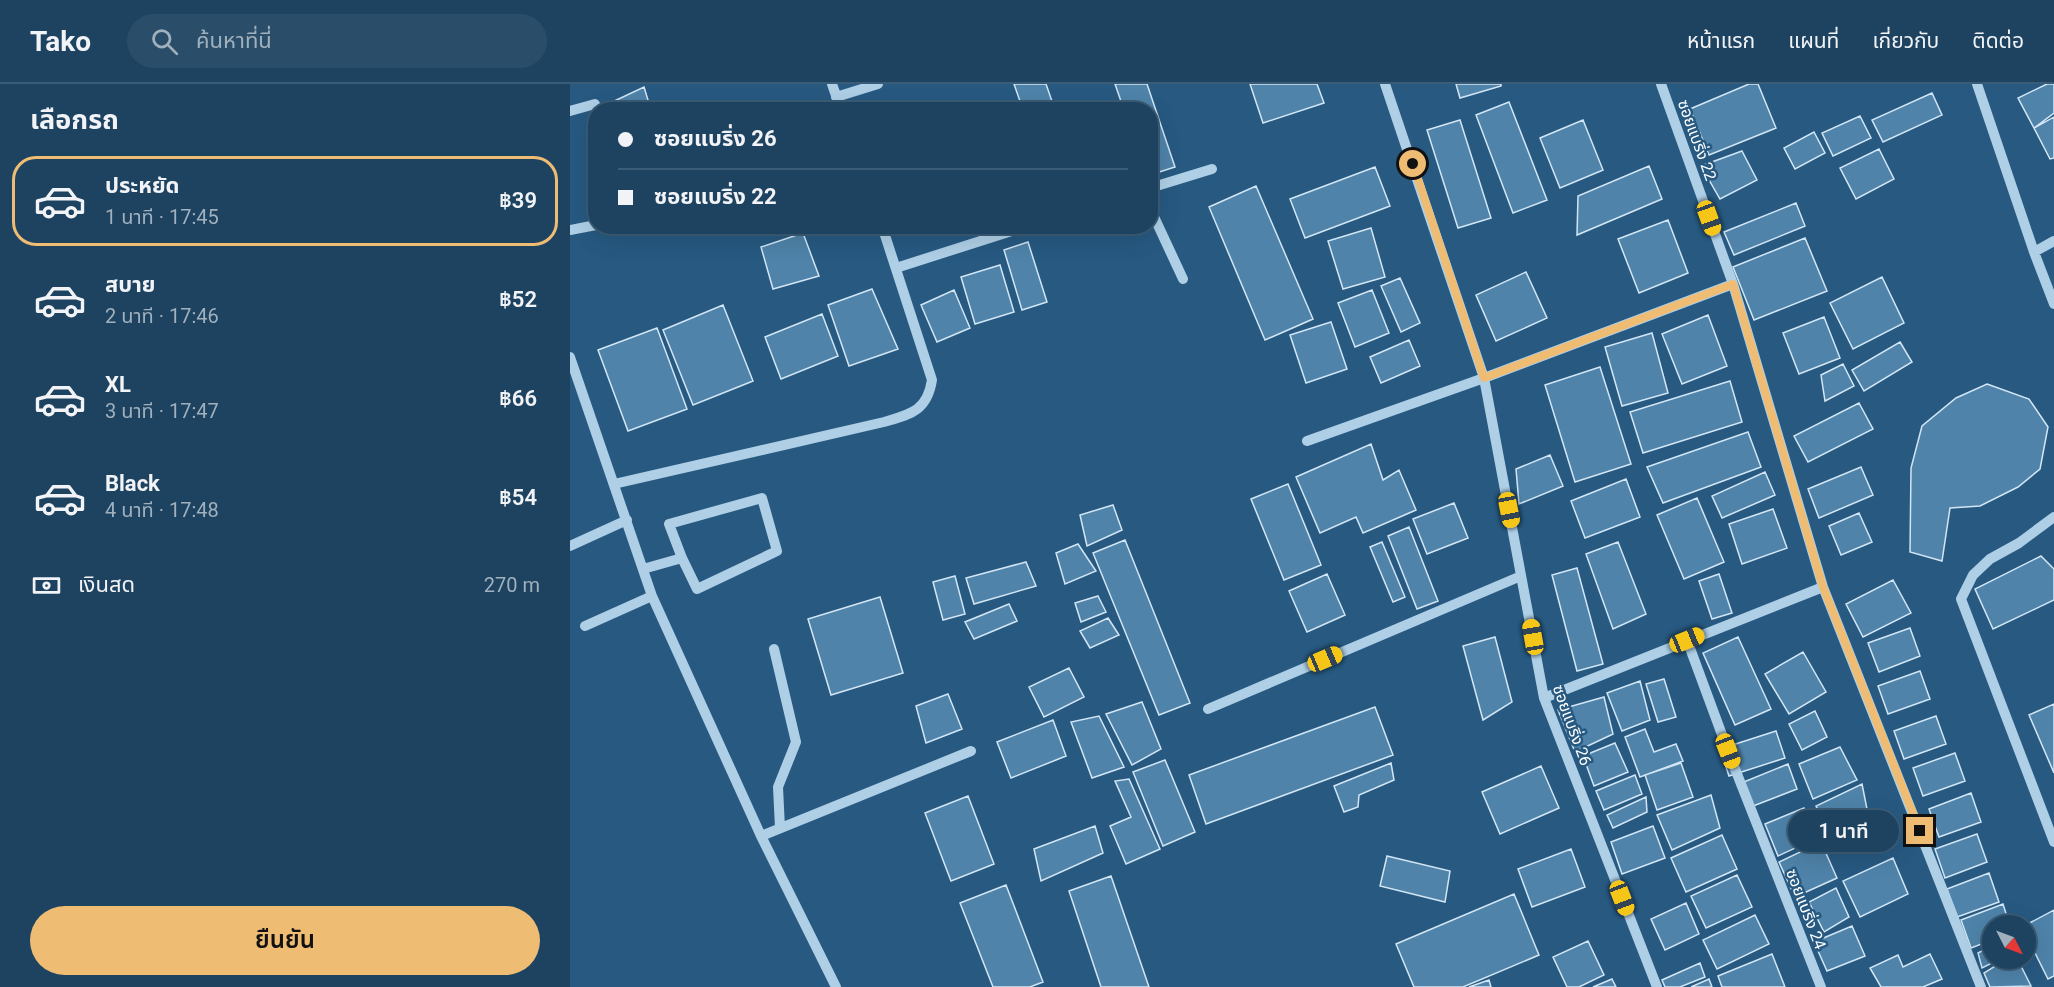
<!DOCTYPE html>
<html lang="th">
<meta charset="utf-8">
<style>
:root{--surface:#1d4361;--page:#2a4e6a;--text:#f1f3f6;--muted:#a0b0bd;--line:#3b5c76;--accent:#efbc74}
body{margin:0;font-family:Roboto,"Noto Sans Thai",sans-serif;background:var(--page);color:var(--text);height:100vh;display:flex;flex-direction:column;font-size:22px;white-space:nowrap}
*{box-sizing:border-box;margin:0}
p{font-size:20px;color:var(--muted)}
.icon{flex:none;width:33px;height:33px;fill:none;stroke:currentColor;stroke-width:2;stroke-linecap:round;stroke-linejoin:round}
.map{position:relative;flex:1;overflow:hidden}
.panel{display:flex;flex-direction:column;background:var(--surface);width:570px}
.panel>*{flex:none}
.top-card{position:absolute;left:18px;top:18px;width:570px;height:132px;border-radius:24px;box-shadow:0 6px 24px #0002,0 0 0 2px var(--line);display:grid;align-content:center;height:132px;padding:0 30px;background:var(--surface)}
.needle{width:39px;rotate:132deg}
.tools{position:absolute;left:1412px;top:831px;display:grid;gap:12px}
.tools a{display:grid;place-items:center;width:54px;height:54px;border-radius:50%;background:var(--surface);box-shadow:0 6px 24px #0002,0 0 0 2px var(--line);font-size:30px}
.end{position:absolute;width:27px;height:27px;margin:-14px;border:8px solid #efbc74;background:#111;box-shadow:0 0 0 3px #111}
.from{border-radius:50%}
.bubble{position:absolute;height:42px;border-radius:21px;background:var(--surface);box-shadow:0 6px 24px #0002,0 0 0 2px var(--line);font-size:20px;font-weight:600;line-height:42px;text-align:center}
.car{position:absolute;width:18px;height:36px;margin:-18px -9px;border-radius:8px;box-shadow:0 0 4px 2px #0007;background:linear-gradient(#f5c518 24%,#345 0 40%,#f5c518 0 76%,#345 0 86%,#f5c518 0)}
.top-card b{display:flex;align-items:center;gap:21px;height:57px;font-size:22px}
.top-card b+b{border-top:2px solid var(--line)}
.top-card i{width:15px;height:15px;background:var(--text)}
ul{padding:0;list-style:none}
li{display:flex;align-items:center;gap:18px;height:90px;margin:0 12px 9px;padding:0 18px;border:3px solid transparent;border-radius:24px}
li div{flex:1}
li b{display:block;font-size:22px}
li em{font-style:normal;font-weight:600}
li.active{border-color:var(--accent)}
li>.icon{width:54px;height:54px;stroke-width:1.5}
h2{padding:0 30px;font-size:27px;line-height:72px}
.pay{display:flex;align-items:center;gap:15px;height:66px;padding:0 30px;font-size:22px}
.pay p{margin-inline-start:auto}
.button{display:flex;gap:12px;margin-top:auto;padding:12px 30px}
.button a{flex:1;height:69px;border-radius:36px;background:var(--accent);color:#111;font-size:24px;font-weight:600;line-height:69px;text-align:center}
header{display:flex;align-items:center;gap:36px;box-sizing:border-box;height:84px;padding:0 30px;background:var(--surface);border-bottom:2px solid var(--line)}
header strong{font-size:28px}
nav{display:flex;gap:33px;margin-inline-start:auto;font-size:21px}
.search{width:420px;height:54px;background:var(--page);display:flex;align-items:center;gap:15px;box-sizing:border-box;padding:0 21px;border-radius:33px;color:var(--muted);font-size:22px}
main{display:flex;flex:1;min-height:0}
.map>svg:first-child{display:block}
.building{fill:#4f83a9;stroke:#d2e6f5;stroke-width:1.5}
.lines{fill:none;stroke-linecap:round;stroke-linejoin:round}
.minor{stroke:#aecfe6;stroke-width:10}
.route{stroke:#efbc74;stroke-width:8}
.labels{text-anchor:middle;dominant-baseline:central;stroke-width:5;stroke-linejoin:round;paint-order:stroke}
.street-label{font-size:16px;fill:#fff;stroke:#275981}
</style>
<header>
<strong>Tako</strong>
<div class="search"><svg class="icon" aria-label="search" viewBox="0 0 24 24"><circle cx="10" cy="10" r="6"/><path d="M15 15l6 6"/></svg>ค้นหาที่นี่</div>
<nav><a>หน้าแรก</a><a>แผนที่</a><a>เกี่ยวกับ</a><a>ติดต่อ</a></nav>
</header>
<main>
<section class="panel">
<h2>เลือกรถ</h2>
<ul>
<li class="active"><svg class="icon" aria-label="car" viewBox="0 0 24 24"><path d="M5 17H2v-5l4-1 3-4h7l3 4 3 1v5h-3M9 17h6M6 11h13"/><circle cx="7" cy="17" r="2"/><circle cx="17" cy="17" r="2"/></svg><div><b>ประหยัด</b><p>1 นาที · 17:45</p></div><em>฿39</em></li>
<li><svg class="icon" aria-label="car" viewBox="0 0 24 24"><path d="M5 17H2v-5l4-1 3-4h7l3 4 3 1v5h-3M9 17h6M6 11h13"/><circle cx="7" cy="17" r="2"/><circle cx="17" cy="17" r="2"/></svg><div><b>สบาย</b><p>2 นาที · 17:46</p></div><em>฿52</em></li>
<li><svg class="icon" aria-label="car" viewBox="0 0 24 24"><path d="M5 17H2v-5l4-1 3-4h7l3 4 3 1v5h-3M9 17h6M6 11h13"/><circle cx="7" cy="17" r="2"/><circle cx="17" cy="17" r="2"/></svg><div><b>XL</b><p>3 นาที · 17:47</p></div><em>฿66</em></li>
<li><svg class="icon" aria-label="car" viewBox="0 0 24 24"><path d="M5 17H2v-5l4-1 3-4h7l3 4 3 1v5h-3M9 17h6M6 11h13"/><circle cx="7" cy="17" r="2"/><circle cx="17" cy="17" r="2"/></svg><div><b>Black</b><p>4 นาที · 17:48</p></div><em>฿54</em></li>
</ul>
<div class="pay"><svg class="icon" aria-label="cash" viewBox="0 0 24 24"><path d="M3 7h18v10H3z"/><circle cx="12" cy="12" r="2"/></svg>เงินสด<p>270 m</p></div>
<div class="button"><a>ยืนยัน</a></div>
</section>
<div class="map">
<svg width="1484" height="903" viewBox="0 0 1484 903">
<rect width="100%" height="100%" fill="#275981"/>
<!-- building -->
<path class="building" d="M444 0H476L485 26H453Z
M545 0H577L605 83 580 91V26H554Z
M680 0H747L754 19 693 39Z
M886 0H931V2L890 14Z
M1179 0H1188L1206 44 1139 71 1120 25Z
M1477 0H1484V29L1464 44 1448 14Z
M74 3 81 26H40L38 20Z
M1362 9 1372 31 1313 58 1302 36Z
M939 18 977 116 943 129 906 31Z
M1290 32 1301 54 1263 72 1252 49Z
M1484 33V74L1480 75 1464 44Z
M890 36 921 134 888 144 857 46Z
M1013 36 1033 86 990 104 970 54Z
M1244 48 1255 69 1225 85 1214 64Z
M1309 65 1324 95 1286 115 1270 84Z
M1172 67 1187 96 1150 115 1131 82Z
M1079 82 1092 115 1007 151 1008 112Z
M805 83 820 122 735 154 720 115Z
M686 102 743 235 695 256 639 123Z
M1226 119 1235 142 1164 171 1154 148Z
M1098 136 1118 189 1069 209 1048 155Z
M801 144 815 193 773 205 758 157Z
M233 149 249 192 203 205 191 163Z
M1235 154 1257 207 1184 236 1163 183Z
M458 158 477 218 452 226 434 166Z
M430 181 444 228 405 240 391 193Z
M956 188 977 234 926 257 906 211Z
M1312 193 1334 239 1283 265 1260 219Z
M830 194 850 239 831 248 811 202Z
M302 205 328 265 279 282 258 221Z
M384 206 400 244 367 258 351 221Z
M802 206 819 249 785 263 768 219Z
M153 221 183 297 123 321 93 246Z
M252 230 268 272 211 295 195 253Z
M1138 231 1157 282 1112 300 1092 250Z
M1254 233 1270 274 1229 290 1213 249Z
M761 238 777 285 736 299 720 251Z
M87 244 117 325 58 347 28 266Z
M1082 249 1098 309 1052 322 1035 263Z
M839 256 850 282 811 299 800 273Z
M1330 258 1342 278 1294 307 1282 286Z
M1273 280 1284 302 1255 317 1251 291Z
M1030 283 1061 380 1005 398 975 301Z
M1160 297 1172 338 1073 369 1060 328Z
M1417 300 1459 315 1478 343 1470 385 1448 403 1410 422 1380 424 1372 477 1340 468 1341 384 1352 342 1386 314Z
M1289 319 1303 345 1238 378 1224 352Z
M1178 348 1191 383 1093 419 1077 383Z
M801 360 813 396 829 386 846 426 793 449 786 433 750 449 726 393Z
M980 371 993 402 949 420 946 385Z
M1291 383 1303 411 1249 434 1238 405Z
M1195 388 1205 411 1152 434 1142 412Z
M1056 395 1070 433 1015 454 1001 417Z
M718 400 751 481 714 496 681 415Z
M1127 414 1154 478 1114 495 1087 431Z
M884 419 898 454 857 470 843 435Z
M543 421 552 446 517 462 510 431Z
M1203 425 1217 464 1172 480 1159 440Z
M1289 429 1302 458 1271 471 1259 442Z
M839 443 868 517 847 525 818 452Z
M555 456 620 619 589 631 523 469Z
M812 458 835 513 823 518 800 463Z
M1048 458 1076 530 1043 545 1016 470Z
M508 460 526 487 495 500 486 469Z
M1471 472 1484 485V516L1423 545 1405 505Z
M456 478 466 502 404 520 396 494Z
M1007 484 1033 580 1007 587 982 491Z
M757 490 775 531 737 548 719 507Z
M1149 490 1162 529 1142 535 1129 497Z
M385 492 395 530 373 536 363 498Z
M1323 496 1341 529 1293 553 1276 520Z
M528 512 536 528 511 538 505 519Z
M310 513 333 589 261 611 238 535Z
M439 520 447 537 404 555 395 538Z
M538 534 549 551 520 564 510 547Z
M1340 544 1350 572 1309 588 1298 559Z
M925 553 942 618 913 636 893 562Z
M1168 553 1201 625 1165 641 1133 569Z
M1233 568 1256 608 1219 630 1195 590Z
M499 584 514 613 474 633 459 603Z
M1350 587 1360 615 1318 630 1308 602Z
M1094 595 1106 633 1088 638 1076 600Z
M1070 597 1080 636 1052 647 1037 609Z
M378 610 392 645 356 659 346 622Z
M1034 613 1043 650 1005 668 988 626Z
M572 618 591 665 562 681 536 630Z
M1484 620V689L1459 631Z
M805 623 823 671 636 740 619 691Z
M1245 627 1257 653 1232 666 1219 640Z
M529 632 554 683 522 694 501 638Z
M1366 632 1376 660 1334 675 1324 647Z
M483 636 496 672 441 694 427 658Z
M1075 645 1084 668 1106 660 1113 677 1070 693 1055 653Z
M1206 647 1215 674 1159 692 1150 665Z
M1045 659 1058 688 1024 702 1013 672Z
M1270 663 1287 696 1243 715 1229 680Z
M1385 669 1395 697 1353 712 1343 684Z
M595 676 625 748 593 762 563 688Z
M821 679 824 696 789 711 788 723 774 728 764 702Z
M1111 679 1123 713 1087 726 1075 691Z
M1218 680 1227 705 1178 724 1169 700Z
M971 682 989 724 930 750 912 708Z
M1065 691 1072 710 1034 726 1026 707Z
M559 695 590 765 556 780 540 742 561 733 545 697Z
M1292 700 1299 735 1259 750 1246 722Z
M1401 709 1411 738 1369 753 1359 725Z
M1141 711 1150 744 1102 766 1087 731Z
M398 712 424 780 381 797 355 729Z
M1076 713 1077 728 1043 744 1037 731Z
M1234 724 1249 753 1208 772 1195 740Z
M525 742 533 769 471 797 464 765Z
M1083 742 1095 774 1052 790 1041 758Z
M1407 750 1417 778 1375 794 1365 765Z
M1152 751 1167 785 1116 808 1101 774Z
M1251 758 1267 794 1225 813 1209 778Z
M1001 765 1015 803 962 823 948 785Z
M817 772 880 787 875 818 810 802Z
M1323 774 1338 810 1290 833 1273 797Z
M1419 789 1429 818 1387 833 1377 805Z
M1167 791 1182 823 1136 844 1121 812Z
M541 792 579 903H531L499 807Z
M436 801 473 898 460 903H423L390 819Z
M1266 804 1279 833 1254 848 1239 818Z
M944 810 969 871 893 903H844L826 860Z
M1116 819 1129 850 1095 866 1081 835Z
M1433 820 1440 842H1422V856L1401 864 1391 836Z
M1484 826V892L1478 895 1455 849 1454 842Z
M1185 831 1199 860 1147 885 1133 856Z
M1282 842 1295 872 1257 887 1244 858Z
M1018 857 1034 891 1009 903H997L983 873Z
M1422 862V874H1432L1412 884 1408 869Z
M1202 870 1215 903H1152L1148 892Z
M1360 870 1372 895 1353 903H1311L1300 884 1328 871 1333 883Z
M1438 874H1447L1461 902 1420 903 1414 889Z
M1130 879 1135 893 1110 903H1095L1092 896Z
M1042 895 1046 903H1023Z
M1139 895 1142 903H1121Z
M919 896 921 903H899Z"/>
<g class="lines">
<!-- minor -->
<path class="minor" d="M262 0 271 26
M815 0 914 294 974 614 1087 903
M1091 0 1163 200 1253 503 1411 903
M1407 0 1464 168 1484 220
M266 13 308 0
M0 27 25 20
M580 104 642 85
M580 124 613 195
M0 146 26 141
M1464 168 1484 157
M326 184 457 142
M0 273 82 512 191 752 266 903
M737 357 914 294 1163 200
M44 400 314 338C341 330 357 327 362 296L312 142
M1484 433 1449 459 1420 475 1403 491 1391 515 1484 758
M0 462 57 436
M73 485 112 474 99 440 192 414 207 467 127 505 112 474
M15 542 82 512
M1117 556 1158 667 1251 903
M204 565 226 658 208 703 210 744
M974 614 1253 503
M638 625 951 492
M191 752 401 667"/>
</g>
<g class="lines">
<!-- route -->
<path class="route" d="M843 80 914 294 1163 200 1253 503 1350 747"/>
</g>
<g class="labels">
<!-- street labels -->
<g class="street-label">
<text transform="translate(1127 56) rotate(70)">ซอยแบริ่ง 22</text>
<text transform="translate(1002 641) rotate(70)">ซอยแบริ่ง 26</text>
<text transform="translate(1236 825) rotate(69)">ซอยแบริ่ง 24</text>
</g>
</g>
</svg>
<div class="tools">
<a><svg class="needle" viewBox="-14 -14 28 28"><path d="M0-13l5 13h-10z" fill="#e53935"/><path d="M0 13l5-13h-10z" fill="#a0b0bd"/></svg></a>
</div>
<i class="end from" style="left:843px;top:80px"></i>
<i class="end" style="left:1350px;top:747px"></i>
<div class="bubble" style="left:1218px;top:726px;width:111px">1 นาที</div>
<i class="car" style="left:1139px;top:134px;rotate:160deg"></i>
<i class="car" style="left:939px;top:426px;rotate:169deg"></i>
<i class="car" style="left:963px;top:553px;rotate:350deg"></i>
<i class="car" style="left:1117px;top:556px;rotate:68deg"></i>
<i class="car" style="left:755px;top:575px;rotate:67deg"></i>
<i class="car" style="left:1158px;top:667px;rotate:159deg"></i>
<i class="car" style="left:1052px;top:814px;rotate:159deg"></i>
<div class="top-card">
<b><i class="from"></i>ซอยแบริ่ง 26</b>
<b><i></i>ซอยแบริ่ง 22</b>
</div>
</div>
</main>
